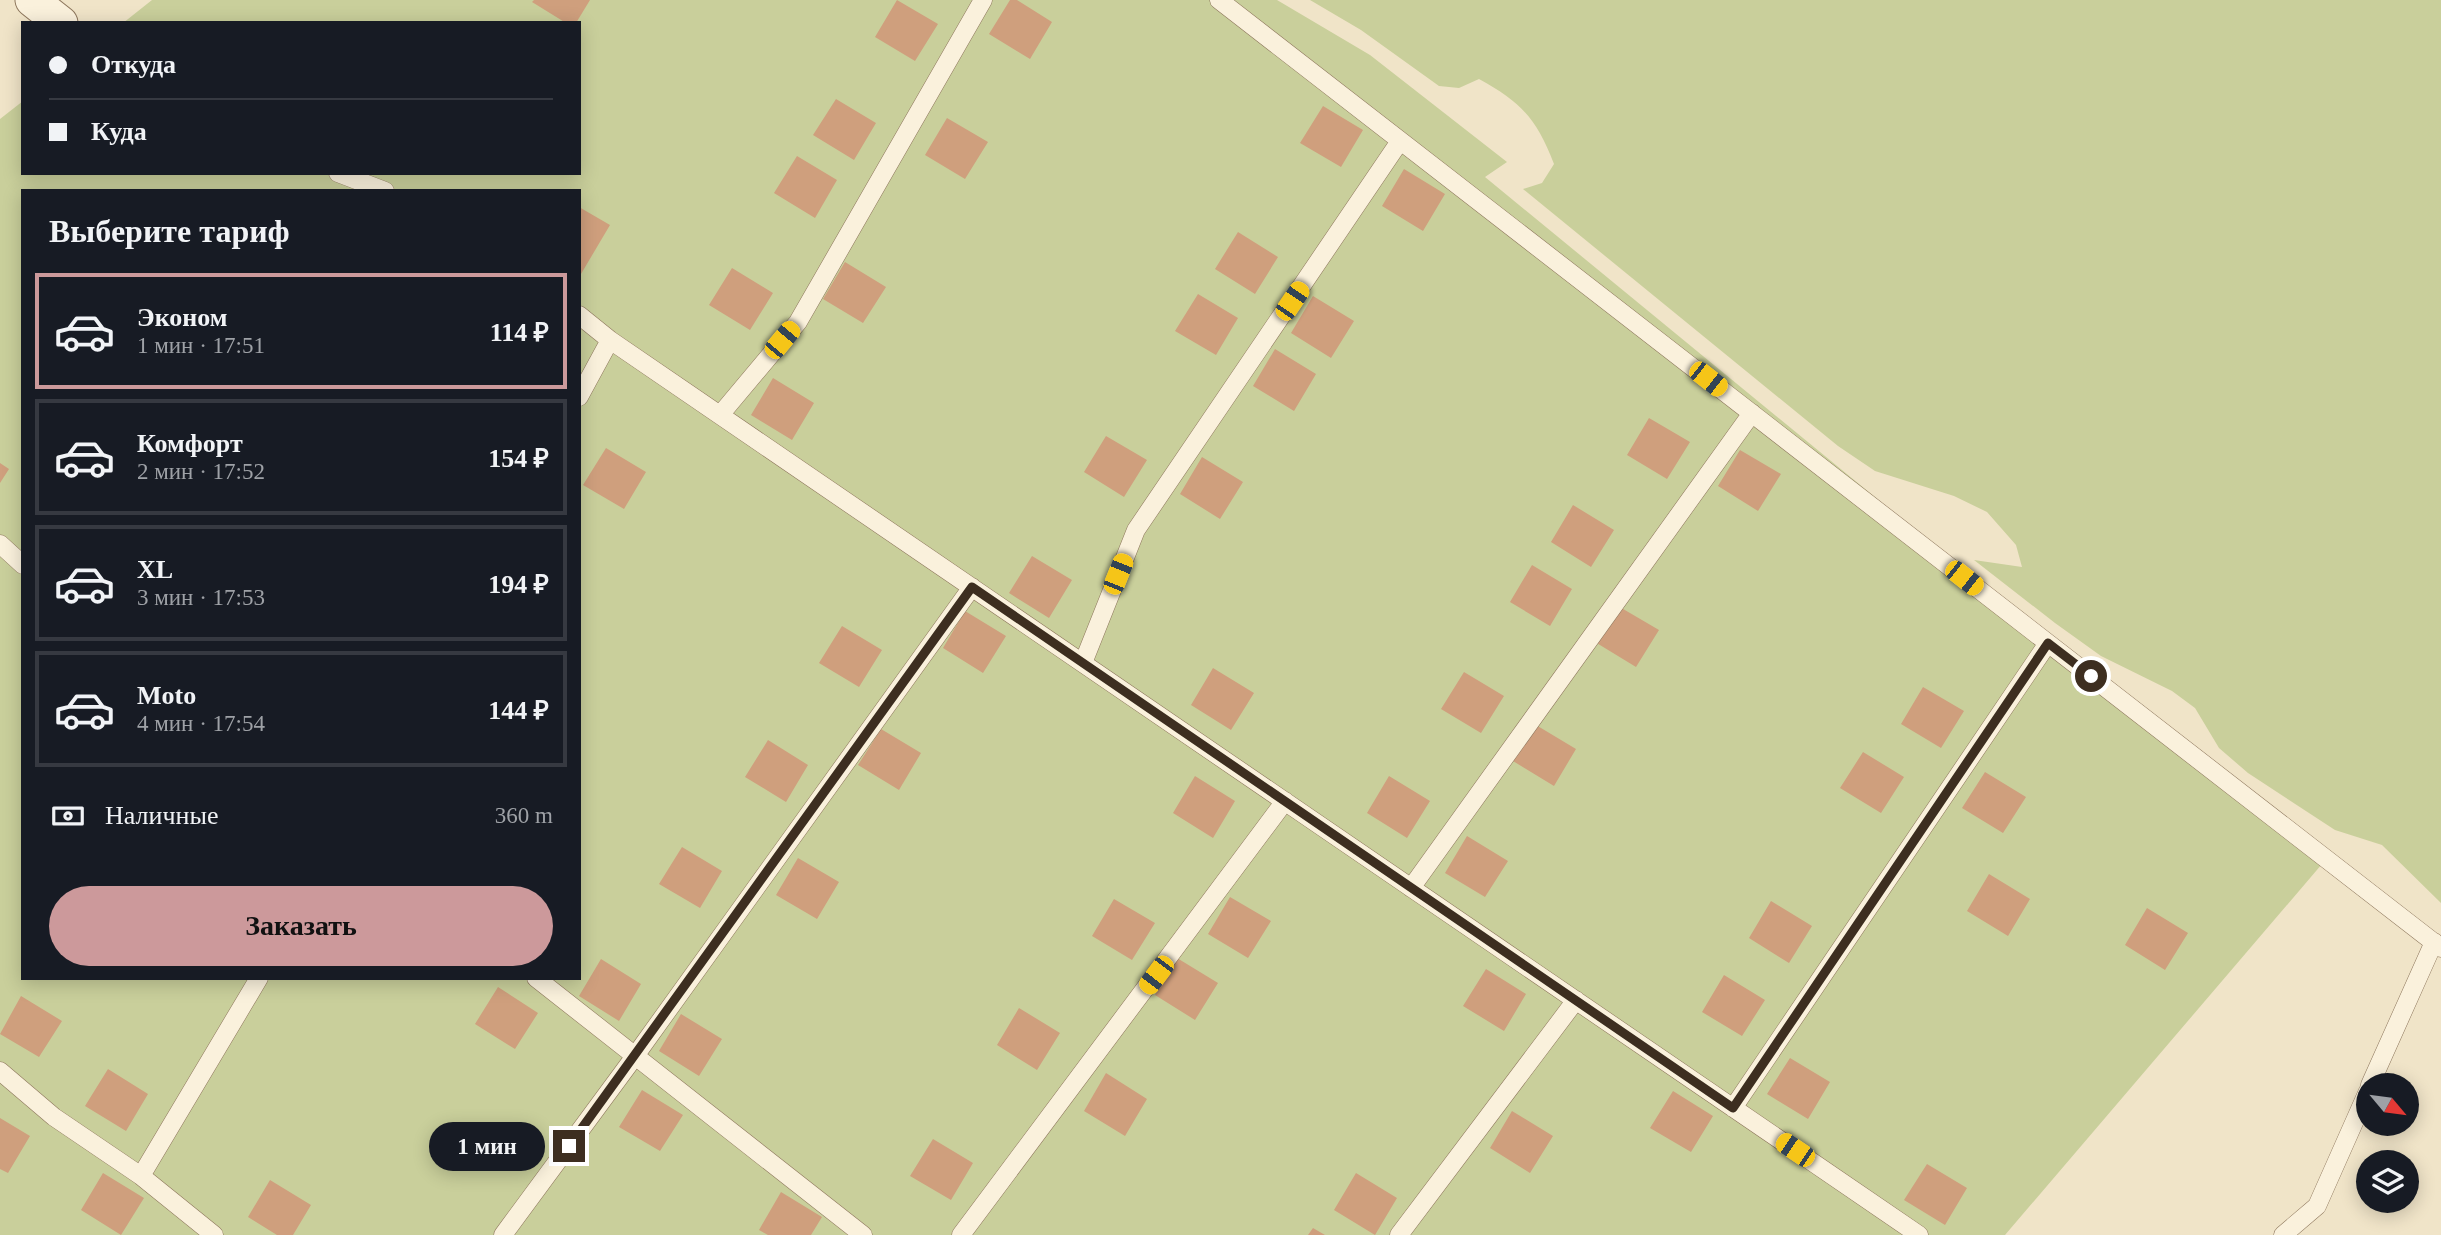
<!DOCTYPE html>
<html lang="ru">
<meta charset="utf-8">
<style>
:root{--surface:#171b24;--page:#20242c;--text:#f1f3f6;--muted:#9ea1a6;--line:#363941;--accent:#cc999b}
body{margin:0;font-family:"Times New Roman",serif;background:var(--page);color:var(--text);height:100vh;display:flex;flex-direction:column;font-size:26px;white-space:nowrap}
*{box-sizing:border-box;margin:0}
p{font-size:23px;color:var(--muted)}
.icon{flex:none;width:38px;height:38px;fill:none;stroke:currentColor;stroke-width:2;stroke-linecap:round;stroke-linejoin:round}
.map{position:relative;flex:1;overflow:hidden}
.side{position:absolute;left:21px;top:189px;width:560px;height:791px;display:flex;flex-direction:column;background:var(--surface);border-radius:0px;box-shadow:0 4px 18px #0003}
.side>*{flex:none}
.hud{position:absolute;left:21px;top:21px;width:560px;height:154px;border-radius:0px;box-shadow:0 4px 18px #0003;display:grid;align-content:center;height:154px;padding:0 28px;background:var(--surface)}
.needle{width:46px;rotate:119deg}
.fabs{position:absolute;left:2356px;top:1073px;display:grid;gap:14px}
.fabs a{display:grid;place-items:center;width:63px;height:63px;border-radius:50%;background:var(--surface);box-shadow:0 4px 18px #0003;font-size:35px}
.end{position:absolute;width:32px;height:32px;margin:-16px;border:9px solid #3d2e20;background:#fff;box-shadow:0 0 0 4px #fff}
.from{border-radius:50%}
.bubble{position:absolute;height:49px;border-radius:24px;background:var(--surface);box-shadow:0 4px 18px #0003;font-size:23px;font-weight:700;line-height:49px;text-align:center}
.car{position:absolute;width:21px;height:42px;margin:-21px -10px;border-radius:9px;box-shadow:0 0 5px 2px #0007;background:linear-gradient(#f5c518 24%,#345 0 40%,#f5c518 0 76%,#345 0 86%,#f5c518 0)}
.hud b{display:flex;align-items:center;gap:24px;height:66px;font-size:26px}
.hud b+b{border-top:2px solid var(--line)}
.hud i{width:18px;height:18px;background:var(--text)}
ul{padding:0;list-style:none}
li{display:flex;align-items:center;gap:21px;height:116px;margin:0 14px 10px;padding:0 14px;border:4px solid var(--line);border-radius:0px}
li div{flex:1}
li b{display:block;font-size:26px}
li em{font-style:normal;font-weight:700}
li.selected{border-color:var(--accent)}
li>.icon{width:63px;height:63px;stroke-width:1.5}
h2{padding:0 28px;font-size:32px;line-height:84px}
.pay{display:flex;align-items:center;gap:18px;height:77px;padding:0 28px;font-size:26px}
.pay p{margin-inline-start:auto}
.action{display:flex;gap:14px;margin-top:auto;padding:14px 28px}
.action a{flex:1;height:80px;border-radius:42px;background:var(--accent);color:#111;font-size:28px;font-weight:700;line-height:80px;text-align:center}
.map>svg:first-child{display:block}
.green{fill:#c9cf9b;fill-rule:evenodd}
.building{fill:#cf9f7d}
.lines{fill:none;stroke-linecap:round;stroke-linejoin:round}
.lane-casing{stroke:#8d765c;stroke-width:19}
.street-casing{stroke:#8d765c;stroke-width:35}
.lane{stroke:#faf1dc;stroke-width:18}
.street{stroke:#faf1dc;stroke-width:33}
.route{stroke:#3d2e20;stroke-width:9}
</style>
<div class="map">
<svg width="2441" height="1235" viewBox="0 0 2441 1235">
<rect width="100%" height="100%" fill="#f0e4c8"/>
<!-- green -->
<path class="green" d="M152 0H1277L1370 55 1507 162 1485 177 2322 864 2005 1235H0V119L23 101V173H579V23H123ZM23 191H579V978H23Z
M1310 0H2441V903L2382 845 2335 830 2248 773 2219 748 2195 708 2172 691 2101 656 2055 623 1974 560 2022 567 2016 545 1987 512 1954 496 1875 471 1838 446 1523 189 1542 183 1554 164C1537 119 1521 102 1479 79L1459 88 1439 86 1361 30Z"/>
<!-- building -->
<path class="building" d="M534 0H590L576 23H566L532 2Z
M897 0 938 24 915 61 875 37Z
M1010 0H1017L1052 22 1030 59 989 34Z
M836 99 876 123 854 160 813 135Z
M1323 106 1363 130 1341 167 1300 143Z
M947 118 988 142 965 179 925 155Z
M797 156 837 180 815 218 774 193Z
M1404 169 1445 194 1423 231 1382 206Z
M579 207 610 225 581 274 579 273Z
M1238 232 1278 257 1255 294 1215 269Z
M845 262 886 287 863 323 823 299Z
M732 268 773 293 750 330 709 305Z
M1198 294 1238 318 1216 355 1175 331Z
M1313 296 1354 321 1331 358 1291 333Z
M1275 349 1316 374 1294 411 1253 386Z
M773 378 814 403 792 440 751 415Z
M1649 418 1690 442 1667 479 1627 455Z
M1106 436 1147 460 1124 497 1084 472Z
M606 448 646 472 624 509 583 485Z
M1740 450 1781 474 1758 511 1718 486Z
M1202 457 1243 482 1220 519 1180 494Z
M0 463 9 469 0 483Z
M1573 505 1614 530 1591 567 1551 542Z
M1032 556 1072 580 1049 618 1009 593Z
M1532 565 1572 589 1550 626 1510 602Z
M1618 606 1659 630 1636 667 1595 642Z
M965 611 1006 636 983 673 943 648Z
M842 626 882 650 859 687 819 663Z
M1213 668 1254 693 1231 730 1191 705Z
M1464 672 1504 696 1481 733 1441 709Z
M1923 687 1964 711 1941 748 1901 724Z
M1536 725 1576 749 1554 786 1513 761Z
M881 729 921 753 899 790 858 765Z
M768 740 808 765 786 802 745 777Z
M1863 752 1904 777 1881 813 1840 788Z
M1985 772 2026 797 2003 833 1962 808Z
M1195 776 1235 801 1213 838 1173 813Z
M1389 776 1430 801 1407 838 1367 813Z
M1467 836 1508 861 1485 897 1445 873Z
M682 847 722 871 700 908 659 884Z
M798 858 839 882 817 919 776 895Z
M1989 874 2030 899 2008 936 1967 911Z
M1230 897 1271 921 1248 958 1208 934Z
M1114 899 1155 923 1132 960 1092 936Z
M1771 901 1812 926 1789 963 1749 938Z
M2147 908 2188 933 2165 970 2125 945Z
M1177 958 1218 983 1195 1020 1155 995Z
M601 959 641 984 619 1021 579 996Z
M1486 969 1526 994 1504 1031 1463 1006Z
M1724 975 1765 1000 1742 1036 1702 1012Z
M498 987 538 1013 515 1049 475 1024Z
M21 996 62 1021 39 1057 0 1034Z
M1019 1008 1060 1033 1037 1070 997 1045Z
M681 1014 722 1039 699 1076 659 1051Z
M1790 1058 1830 1082 1808 1119 1767 1094Z
M108 1069 148 1094 126 1131 85 1106Z
M1106 1073 1147 1099 1125 1136 1084 1111Z
M642 1090 683 1115 660 1151 619 1127Z
M1673 1091 1713 1116 1691 1152 1650 1128Z
M1512 1111 1553 1136 1530 1173 1490 1148Z
M0 1118 30 1136 8 1173 0 1169Z
M933 1139 973 1163 951 1200 910 1176Z
M1927 1164 1967 1188 1945 1225 1904 1200Z
M103 1173 144 1198 121 1235 81 1210Z
M1356 1173 1397 1198 1375 1235 1334 1210Z
M270 1180 311 1205 293 1235H277L248 1217Z
M781 1192 822 1217 811 1235H768L759 1230Z
M1313 1228 1325 1235H1308Z"/>
<g class="lines">
<!-- lane casing -->
<g class="lane-casing">
<path id="lane" d="M1219 0 2441 948
M338 173 385 191
M579 315 610 340 1919 1235
M579 397 610 340
M720 415 798 322 983 0
M0 544 23 565
M1083 663 1136 530 1400 141
M1411 888 1752 413
M536 978 863 1235
M0 1071 54 1117 141 1176 214 1235
M2370 1085 2434 942
M1733 1108 2048 643
M141 1176 259 978
M503 1235 635 1056 972 587
M961 1235 1285 801
M1399 1235 1576 1000
M2283 1235 2317 1206 2368 1091"/>
</g>
<!-- street casing -->
<g class="street-casing">
<path id="street" d="M32 0 61 23"/>
</g>
<!-- lane -->
<use href="#lane" class="lane"/>
<!-- street -->
<use href="#street" class="street"/>
</g>
<g class="lines">
<!-- route -->
<path class="route" d="M569 1146 972 587 1733 1108 2048 643 2091 676"/>
</g>
</svg>
<div class="fabs">
<a><svg class="needle" viewBox="-14 -14 28 28"><path d="M0-13l5 13h-10z" fill="#e53935"/><path d="M0 13l5-13h-10z" fill="#9ea1a6"/></svg></a>
<a><svg class="icon" aria-label="layers" viewBox="0 0 24 24"><path d="M12 4l9 5-9 5-9-5zM3 14l9 5 9-5"/></svg></a>
</div>
<i class="end from" style="left:2091px;top:676px"></i>
<i class="end" style="left:569px;top:1146px"></i>
<div class="bubble" style="left:429px;top:1122px;width:116px">1 мин</div>
<i class="car" style="left:1292px;top:301px;rotate:34deg"></i>
<i class="car" style="left:782px;top:340px;rotate:40deg"></i>
<i class="car" style="left:1708px;top:379px;rotate:128deg"></i>
<i class="car" style="left:1118px;top:574px;rotate:22deg"></i>
<i class="car" style="left:1964px;top:578px;rotate:128deg"></i>
<i class="car" style="left:1156px;top:975px;rotate:217deg"></i>
<i class="car" style="left:1795px;top:1150px;rotate:304deg"></i>
<div class="hud">
<b><i class="from"></i>Откуда</b>
<b><i></i>Куда</b>
</div>
<section class="side">
<h2>Выберите тариф</h2>
<ul>
<li class="selected"><svg class="icon" aria-label="car" viewBox="0 0 24 24"><path d="M5 17H2v-5l4-1 3-4h7l3 4 3 1v5h-3M9 17h6M6 11h13"/><circle cx="7" cy="17" r="2"/><circle cx="17" cy="17" r="2"/></svg><div><b>Эконом</b><p>1 мин · 17:51</p></div><em>114 ₽</em></li>
<li><svg class="icon" aria-label="car" viewBox="0 0 24 24"><path d="M5 17H2v-5l4-1 3-4h7l3 4 3 1v5h-3M9 17h6M6 11h13"/><circle cx="7" cy="17" r="2"/><circle cx="17" cy="17" r="2"/></svg><div><b>Комфорт</b><p>2 мин · 17:52</p></div><em>154 ₽</em></li>
<li><svg class="icon" aria-label="car" viewBox="0 0 24 24"><path d="M5 17H2v-5l4-1 3-4h7l3 4 3 1v5h-3M9 17h6M6 11h13"/><circle cx="7" cy="17" r="2"/><circle cx="17" cy="17" r="2"/></svg><div><b>XL</b><p>3 мин · 17:53</p></div><em>194 ₽</em></li>
<li><svg class="icon" aria-label="car" viewBox="0 0 24 24"><path d="M5 17H2v-5l4-1 3-4h7l3 4 3 1v5h-3M9 17h6M6 11h13"/><circle cx="7" cy="17" r="2"/><circle cx="17" cy="17" r="2"/></svg><div><b>Moto</b><p>4 мин · 17:54</p></div><em>144 ₽</em></li>
</ul>
<div class="pay"><svg class="icon" aria-label="cash" viewBox="0 0 24 24"><path d="M3 7h18v10H3z"/><circle cx="12" cy="12" r="2"/></svg>Наличные<p>360 m</p></div>
<div class="action"><a>Заказать</a></div>
</section>
</div>
